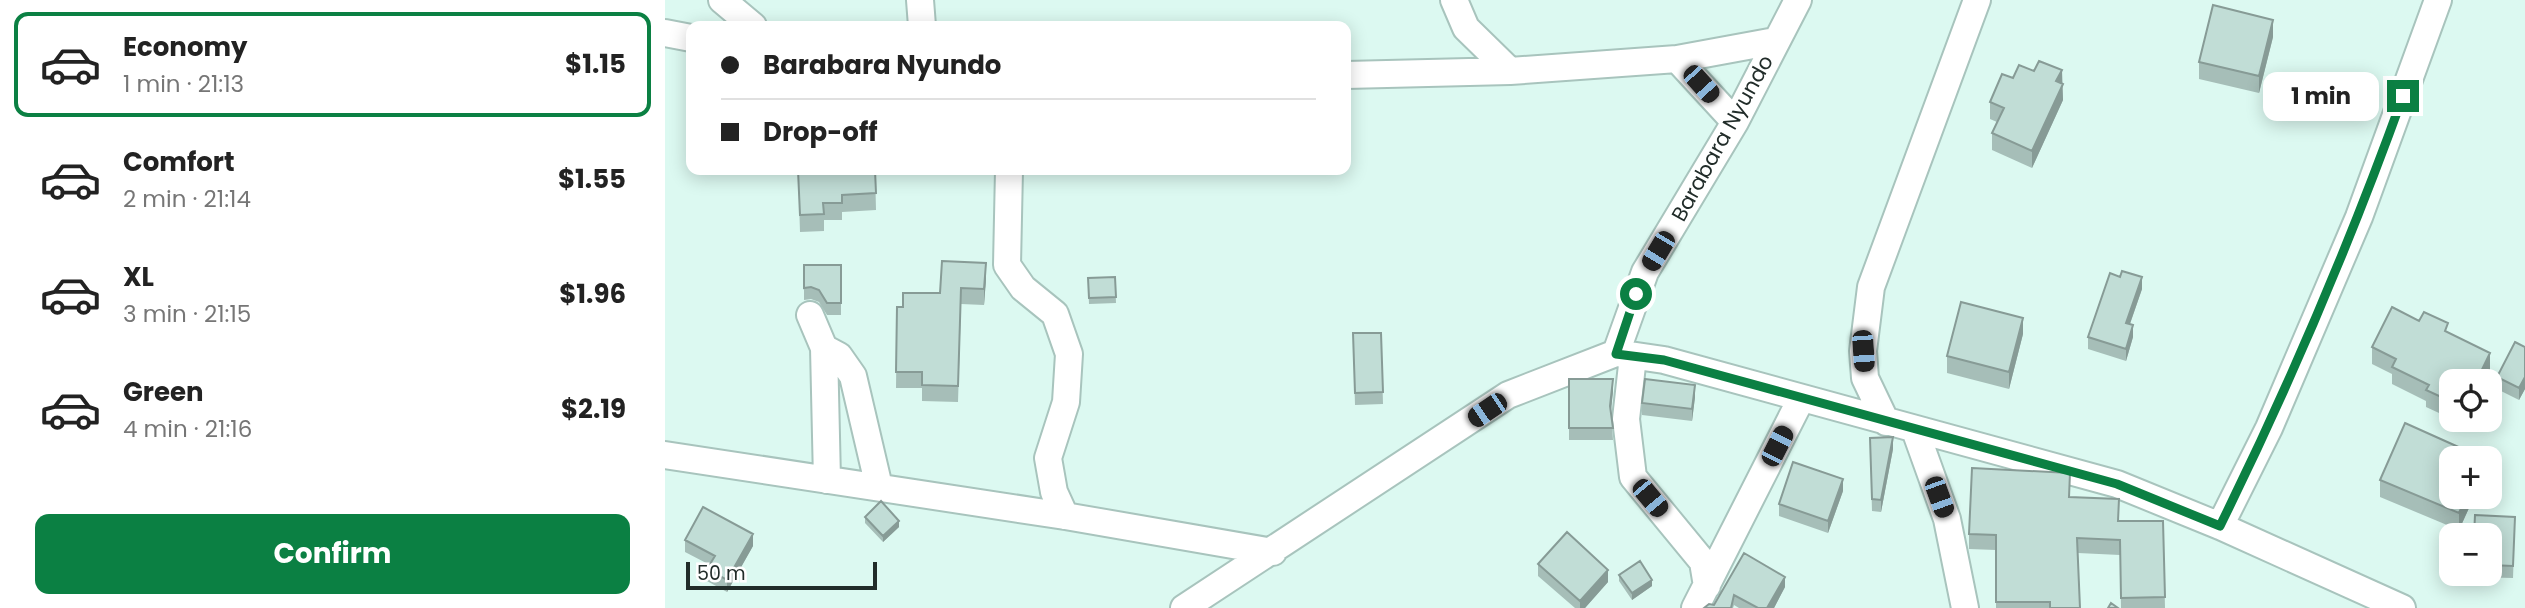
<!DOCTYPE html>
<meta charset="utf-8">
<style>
:root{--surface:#fff;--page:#f2f2f2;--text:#222;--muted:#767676;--line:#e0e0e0;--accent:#0b8043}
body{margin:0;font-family:Poppins,sans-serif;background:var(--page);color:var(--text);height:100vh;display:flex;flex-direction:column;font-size:26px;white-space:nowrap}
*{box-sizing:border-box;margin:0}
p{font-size:23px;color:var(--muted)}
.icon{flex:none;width:38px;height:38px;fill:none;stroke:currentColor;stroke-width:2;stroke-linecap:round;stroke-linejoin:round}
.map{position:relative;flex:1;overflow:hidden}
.panel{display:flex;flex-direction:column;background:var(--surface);width:665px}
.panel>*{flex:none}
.top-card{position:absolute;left:21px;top:21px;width:665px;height:154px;border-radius:14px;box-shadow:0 4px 18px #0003;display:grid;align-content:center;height:154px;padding:0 35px;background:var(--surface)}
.controls{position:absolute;left:1774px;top:369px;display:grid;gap:14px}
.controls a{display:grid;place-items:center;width:63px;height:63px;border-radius:14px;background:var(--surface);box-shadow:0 4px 18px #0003;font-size:35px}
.scale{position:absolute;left:21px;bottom:18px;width:191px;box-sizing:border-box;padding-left:7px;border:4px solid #212c29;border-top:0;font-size:19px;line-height:24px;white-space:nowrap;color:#212c29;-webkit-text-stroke:5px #fff;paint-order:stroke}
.end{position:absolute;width:32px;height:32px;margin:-16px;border:9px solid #0b8043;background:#fff;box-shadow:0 0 0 4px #fff}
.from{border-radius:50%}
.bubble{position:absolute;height:49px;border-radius:14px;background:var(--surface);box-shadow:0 4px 18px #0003;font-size:23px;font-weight:700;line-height:49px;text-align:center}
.car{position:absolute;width:21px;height:42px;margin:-21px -10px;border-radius:9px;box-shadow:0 0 5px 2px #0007;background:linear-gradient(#222 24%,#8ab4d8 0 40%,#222 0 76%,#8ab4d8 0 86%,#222 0)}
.top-card b{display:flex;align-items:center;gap:24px;height:66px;font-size:26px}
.top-card b+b{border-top:2px solid var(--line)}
.top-card i{width:18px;height:18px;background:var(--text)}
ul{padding:12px 0 0;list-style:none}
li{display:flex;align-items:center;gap:21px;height:105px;margin:0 14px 10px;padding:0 21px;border:4px solid transparent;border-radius:14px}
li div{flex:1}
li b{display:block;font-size:26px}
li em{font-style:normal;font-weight:700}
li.active{border-color:var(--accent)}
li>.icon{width:63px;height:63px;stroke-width:1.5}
.cta{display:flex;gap:14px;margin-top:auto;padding:14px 35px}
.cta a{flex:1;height:80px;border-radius:14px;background:var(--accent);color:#fff;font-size:28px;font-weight:700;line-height:80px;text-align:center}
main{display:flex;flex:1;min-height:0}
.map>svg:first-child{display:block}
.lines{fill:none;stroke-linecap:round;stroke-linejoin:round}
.street-casing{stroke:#a8c4bd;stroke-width:30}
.street{stroke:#fff;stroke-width:26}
.wall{fill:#a6beb8}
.shaded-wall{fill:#879b96}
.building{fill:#c1ddd6;stroke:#879b96;stroke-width:2}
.route{stroke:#0b8043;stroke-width:9}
.labels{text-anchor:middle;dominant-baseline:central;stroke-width:6;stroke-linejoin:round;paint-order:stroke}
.street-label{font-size:21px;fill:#212c29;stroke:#fff}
</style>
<main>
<section class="panel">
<ul>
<li class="active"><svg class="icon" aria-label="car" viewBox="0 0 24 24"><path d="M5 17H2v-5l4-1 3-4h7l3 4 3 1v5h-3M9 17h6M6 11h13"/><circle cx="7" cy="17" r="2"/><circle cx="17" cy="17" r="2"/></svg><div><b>Economy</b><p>1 min · 21:13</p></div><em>$1.15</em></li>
<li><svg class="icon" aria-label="car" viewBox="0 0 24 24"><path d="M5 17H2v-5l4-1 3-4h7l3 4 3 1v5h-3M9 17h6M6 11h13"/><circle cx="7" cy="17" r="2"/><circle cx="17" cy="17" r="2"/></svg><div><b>Comfort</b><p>2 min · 21:14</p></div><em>$1.55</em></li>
<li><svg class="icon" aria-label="car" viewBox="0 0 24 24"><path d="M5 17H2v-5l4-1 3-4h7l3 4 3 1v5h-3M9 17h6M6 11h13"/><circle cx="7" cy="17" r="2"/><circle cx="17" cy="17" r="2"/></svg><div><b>XL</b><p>3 min · 21:15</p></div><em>$1.96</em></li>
<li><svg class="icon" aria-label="car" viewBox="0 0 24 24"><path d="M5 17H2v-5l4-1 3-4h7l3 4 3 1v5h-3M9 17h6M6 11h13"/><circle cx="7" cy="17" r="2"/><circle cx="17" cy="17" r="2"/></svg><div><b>Green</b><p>4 min · 21:16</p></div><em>$2.19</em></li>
</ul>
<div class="cta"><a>Confirm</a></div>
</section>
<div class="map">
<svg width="1860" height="608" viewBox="0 0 1860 608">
<rect width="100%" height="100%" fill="#dcf9f1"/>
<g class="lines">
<!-- street casing -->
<g class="street-casing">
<path id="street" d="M57 0 88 26
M255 0 257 26
M789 0 801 28 845 71
M0 33 26 38
M1012 59 1070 122
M681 75 845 71 1012 59 1110 41
M344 170 342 265 358 288 390 314 404 354 401 402 383 458 389 492 400 516
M145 315 159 348 162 480
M159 348 174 356 188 376 214 487
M951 353 980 272 1070 122 1133 0
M968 356 961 419 968 477 1038 562 1042 586
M1221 422 1200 378 1198 351 1206 287 1312 0
M1250 430 1282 519 1300 608
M0 455 400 516 608 552
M1555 526 1604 428 1694 217 1773 0
M519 608 843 395 951 353 999 360 1452 484 1555 526 1737 608
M1030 608 1136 399"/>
</g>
<!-- street -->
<use href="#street" class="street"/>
</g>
<!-- wall -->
<path class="wall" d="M1608 37 1594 93 1534 79V62Z
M1348 78 1397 83 1398 100 1367 168 1327 150V133L1332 122 1325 119V102Z
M133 170H210L211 210 177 212V220H159V231L135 232Z
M139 265H176V315H162L154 302 146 299 139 300Z
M450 277 451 303 424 304 423 278Z
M1455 277 1477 289 1465 324 1468 337 1461 361 1423 349V337Z
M321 279 319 305 296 304 293 402 257 401V388H231L232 307H238L275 293Z
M1754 321 1783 332 1825 369 1819 382H1787V419L1761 407V401L1727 384V374L1707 364V347Z
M688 333H716L718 404 690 405Z
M1358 334 1344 389 1282 373V356Z
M1860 347V389L1854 400 1832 389V377Z
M904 379 948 391 946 412 948 440H904Z
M1030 397 1027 421 977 415V403Z
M1205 438 1228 449 1216 512 1207 511Z
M1715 480 1787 497H1809L1794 530 1715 497Z
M1178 491 1163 533 1114 516V504Z
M1405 497 1453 521H1498L1500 608H1456L1455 555 1413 553 1415 608H1331V550L1304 549V534Z
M200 517 234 527 218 542 200 523Z
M1850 517 1848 578 1809 577V574H1825V536Z
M20 540 88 546 62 592 42 581V569L45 565 20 552Z
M1079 553 1120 587 1109 608H1074L1069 605 1068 608H1039L1049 605Z
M873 564 943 582 920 608H910L873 576Z
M954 575 987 586 967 600 954 581Z"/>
<!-- shaded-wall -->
<path class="shaded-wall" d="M1608 20V37L1594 93V76Z
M1397 70 1398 100 1367 168V151L1391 81Z
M321 263V279L319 305V289Z
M1477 277V289L1461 335V323Z
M1358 318V334L1344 389V372Z
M1468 325V337L1461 361V349Z
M1825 353V369L1819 382H1811Z
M1860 377V389L1854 400V388Z
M948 379V391L945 418V406Z
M1030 385V397L1027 421V409Z
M1228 437V449L1216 512V500Z
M1178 479V491L1163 533V521Z
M1801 497H1809L1794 530V513Z
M234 521V527L218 542V536Z
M88 534V546L62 592V580Z
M943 570V582L920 608H915V601Z
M1120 577V587L1109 608H1102Z
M987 580V586L967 600V593Z"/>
<!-- building -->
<path class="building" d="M1548 5 1608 20 1594 76 1534 62Z
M1374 61 1397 70 1391 81 1398 84 1367 151 1327 133 1339 108 1325 102 1337 74 1348 78 1354 65 1369 71Z
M133 170H210L211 193 177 195V203H158L159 214 135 215Z
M277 261 321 263 319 289 296 288 293 386 257 385V372H231L232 307H238V293H275Z
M139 265H176V303H162L154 290 146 287 139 288Z
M1457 271 1477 277 1461 323 1468 325 1461 349 1423 337 1445 273 1455 277Z
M450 277 451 297 424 298 423 278Z
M1296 302 1358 318 1344 372 1282 356Z
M1727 307 1754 321 1759 312 1783 323 1780 331 1825 353 1811 382H1787V402L1761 390 1764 385 1727 367 1731 359 1707 347Z
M688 333H716L718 392 690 393Z
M1850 342 1860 347V377L1854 388 1832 377Z
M904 379H948L945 406 948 428H904Z
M980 379 1030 385 1027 409 977 403Z
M1740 423 1818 458H1787V497H1801L1794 513 1715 480Z
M1228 437 1216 500 1207 499 1205 438Z
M1128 462 1178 479 1163 521 1114 504Z
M1307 468 1405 473 1404 497 1454 499 1453 521H1498L1500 597 1456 598 1455 540 1412 538 1415 608H1385V602H1331V535L1304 534Z
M216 501 234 521 218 536 200 517Z
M38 507 88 534 62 580 42 569 50 556 20 540Z
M1810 515 1850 517 1848 566 1825 565V536H1809Z
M902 532 943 570 915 601 873 564Z
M1079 553 1120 577 1102 608H1093L1069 595 1066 608H1039L1044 604 1049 605Z
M975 561 987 580 967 593 954 575Z
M1446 603 1453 608H1443Z"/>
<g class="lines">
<!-- route -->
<path class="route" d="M971 294 951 354 999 360 1452 484 1555 526C1624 386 1685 243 1738 96"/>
</g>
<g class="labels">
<!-- street labels -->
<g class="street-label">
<text transform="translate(1057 138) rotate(-61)">Barabara Nyundo</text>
</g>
</g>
</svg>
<div class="controls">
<a><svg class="icon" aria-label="locate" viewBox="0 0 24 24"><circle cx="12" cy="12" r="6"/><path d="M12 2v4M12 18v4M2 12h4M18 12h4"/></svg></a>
<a>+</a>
<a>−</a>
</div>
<div class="scale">50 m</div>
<i class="end from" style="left:971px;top:294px"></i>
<i class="end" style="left:1738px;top:96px"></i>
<div class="bubble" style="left:1598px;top:72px;width:116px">1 min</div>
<i class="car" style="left:1036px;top:84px;rotate:138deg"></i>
<i class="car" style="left:993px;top:251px;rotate:211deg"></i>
<i class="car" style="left:1198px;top:351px;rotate:176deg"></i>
<i class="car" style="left:822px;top:410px;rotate:236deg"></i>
<i class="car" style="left:1112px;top:446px;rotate:27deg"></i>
<i class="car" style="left:1274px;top:497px;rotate:160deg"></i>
<i class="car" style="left:985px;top:498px;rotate:140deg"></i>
<div class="top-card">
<b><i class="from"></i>Barabara Nyundo</b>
<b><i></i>Drop-off</b>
</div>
</div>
</main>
